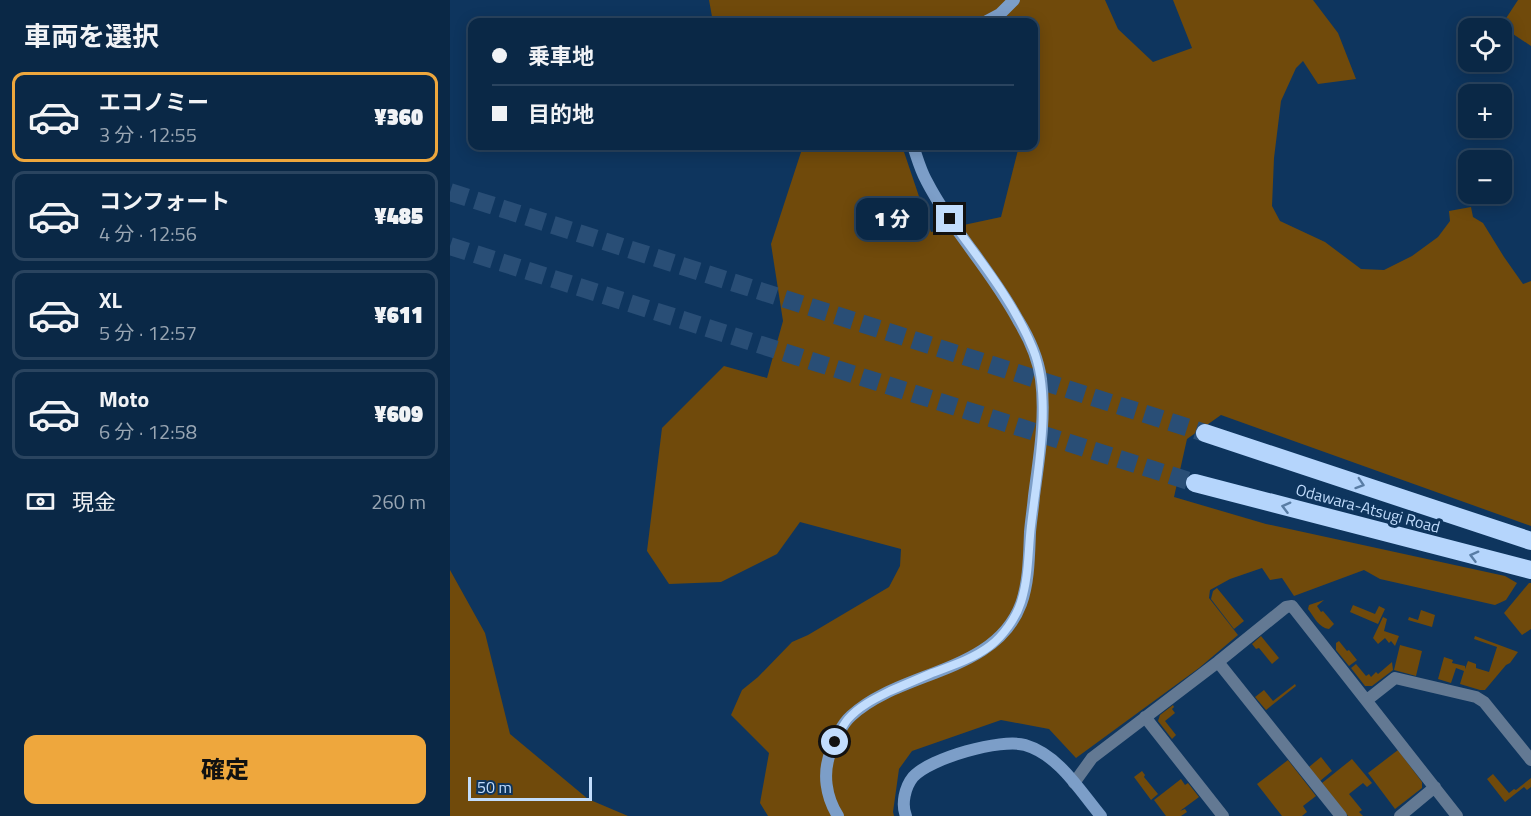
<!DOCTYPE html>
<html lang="ja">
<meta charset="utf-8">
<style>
:root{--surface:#0a2846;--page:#183451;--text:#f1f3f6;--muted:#99a6b3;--line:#2a445f;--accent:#eea73d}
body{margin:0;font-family:"Titillium Web","Noto Sans JP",sans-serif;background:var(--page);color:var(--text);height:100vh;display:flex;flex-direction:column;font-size:22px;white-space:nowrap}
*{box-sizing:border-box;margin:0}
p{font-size:20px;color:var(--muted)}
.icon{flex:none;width:33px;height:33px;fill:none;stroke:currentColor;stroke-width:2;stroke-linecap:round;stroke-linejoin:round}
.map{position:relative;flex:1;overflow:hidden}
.panel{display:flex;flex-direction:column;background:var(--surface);width:450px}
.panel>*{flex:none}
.guide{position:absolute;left:18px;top:18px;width:570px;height:132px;border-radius:12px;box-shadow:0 3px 15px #0003,0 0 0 2px var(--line);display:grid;align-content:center;height:132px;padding:0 24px;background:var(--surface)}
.buttons{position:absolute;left:1008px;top:18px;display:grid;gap:12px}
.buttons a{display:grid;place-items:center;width:54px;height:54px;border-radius:12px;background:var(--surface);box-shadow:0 3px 15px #0003,0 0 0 2px var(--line);font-size:30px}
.scale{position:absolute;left:18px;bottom:15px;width:124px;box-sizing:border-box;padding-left:6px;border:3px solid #c2ddfd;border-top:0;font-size:16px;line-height:21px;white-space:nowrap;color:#c2ddfd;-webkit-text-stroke:4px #0e355e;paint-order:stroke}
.end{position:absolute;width:27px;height:27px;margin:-14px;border:8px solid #c2ddfd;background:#111;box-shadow:0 0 0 3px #111}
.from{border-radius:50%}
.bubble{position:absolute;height:42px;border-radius:12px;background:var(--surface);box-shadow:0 3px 15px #0003,0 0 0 2px var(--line);font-size:20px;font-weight:800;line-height:42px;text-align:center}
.guide b{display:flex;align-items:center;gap:21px;height:57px;font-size:22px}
.guide b+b{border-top:2px solid var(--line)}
.guide i{width:15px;height:15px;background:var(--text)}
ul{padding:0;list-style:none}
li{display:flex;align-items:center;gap:18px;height:90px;margin:0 12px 9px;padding:0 12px;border:3px solid var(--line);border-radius:12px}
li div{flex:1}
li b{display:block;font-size:22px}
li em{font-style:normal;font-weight:800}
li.active{border-color:var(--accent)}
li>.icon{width:54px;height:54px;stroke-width:1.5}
h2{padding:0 24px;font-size:27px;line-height:72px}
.pay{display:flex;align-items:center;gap:15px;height:66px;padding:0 24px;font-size:22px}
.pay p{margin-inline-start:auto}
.primary-button{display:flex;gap:12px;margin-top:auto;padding:12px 24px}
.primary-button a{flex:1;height:69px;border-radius:12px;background:var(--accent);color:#111;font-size:24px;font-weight:800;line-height:69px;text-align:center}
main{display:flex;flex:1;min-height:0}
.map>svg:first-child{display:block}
.green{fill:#704a0b}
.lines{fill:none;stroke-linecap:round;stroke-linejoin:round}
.highway-tunnel{stroke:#294e76;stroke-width:18;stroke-dasharray:18 9;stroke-linecap:butt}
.street{stroke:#637993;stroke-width:12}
.secondary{stroke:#7c9ec8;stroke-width:12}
.highway{stroke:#b5d5fc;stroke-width:18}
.oneway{stroke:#597da5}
.route{stroke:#c2ddfd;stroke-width:8}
.labels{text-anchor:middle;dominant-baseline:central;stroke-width:6;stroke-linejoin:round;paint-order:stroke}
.street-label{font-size:16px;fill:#c2ddfd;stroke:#0e355e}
</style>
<main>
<section class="panel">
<h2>車両を選択</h2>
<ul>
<li class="active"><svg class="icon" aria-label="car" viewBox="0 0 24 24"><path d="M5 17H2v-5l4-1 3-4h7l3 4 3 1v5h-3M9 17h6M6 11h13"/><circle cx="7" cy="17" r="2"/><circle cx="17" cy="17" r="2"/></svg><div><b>エコノミー</b><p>3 分 · 12:55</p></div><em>¥360</em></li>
<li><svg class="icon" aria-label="car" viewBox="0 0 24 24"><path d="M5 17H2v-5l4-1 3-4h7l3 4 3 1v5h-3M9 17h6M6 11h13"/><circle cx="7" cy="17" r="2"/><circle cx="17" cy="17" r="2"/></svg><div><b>コンフォート</b><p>4 分 · 12:56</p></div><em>¥485</em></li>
<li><svg class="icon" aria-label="car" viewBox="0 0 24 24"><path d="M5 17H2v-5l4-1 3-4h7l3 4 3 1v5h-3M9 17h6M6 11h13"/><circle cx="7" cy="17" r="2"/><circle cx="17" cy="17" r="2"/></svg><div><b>XL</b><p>5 分 · 12:57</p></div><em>¥611</em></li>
<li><svg class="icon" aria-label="car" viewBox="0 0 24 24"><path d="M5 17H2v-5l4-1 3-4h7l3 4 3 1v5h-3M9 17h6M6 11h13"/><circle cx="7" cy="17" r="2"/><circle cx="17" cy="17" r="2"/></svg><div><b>Moto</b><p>6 分 · 12:58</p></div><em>¥609</em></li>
</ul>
<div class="pay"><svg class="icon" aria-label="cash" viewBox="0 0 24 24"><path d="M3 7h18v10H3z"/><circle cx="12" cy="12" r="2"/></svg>現金<p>260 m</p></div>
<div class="primary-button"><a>確定</a></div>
</section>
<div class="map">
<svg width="1081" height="816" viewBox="0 0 1081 816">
<rect width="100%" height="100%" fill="#0e355e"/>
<!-- green -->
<path class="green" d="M259 0H655L668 29 703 62 742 48 723 0H863L888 33 906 79 868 84 853 61 846 68 831 101 824 158 822 206 830 221 875 242 911 269 934 270 962 256 988 237 1000 221 999 211 1021 207 1023 217 1033 223 1054 257 1073 284 1081 281V526L771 415 737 439 724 497 816 524 1055 576 1067 583 1056 600 1045 605 930 579 914 570 844 596 832 578 820 580 812 568 780 579 760 590 759 598 788 635 749 668 626 758 599 729 551 720 462 751 449 769 443 812 444 816H318L310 803 319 753 281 715 292 690 308 677 342 642 358 635 439 587 450 566 451 549 350 522 327 554 271 582 219 584 197 551 212 428 274 366 317 378 333 321 321 244 353 146H452L481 232 551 217 569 146H584V22H263Z
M1068 0H1081V46L1051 26Z
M0 570 35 633 60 734 138 799 178 816H0Z
M1079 583H1081V629L1072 635 1054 613Z
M767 588 794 621 784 629 761 599 763 591Z
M874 600 867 606 871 612 873 611 884 624 879 629C869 628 864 617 858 609L859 605Z
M903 605 925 614 929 606 935 609 928 624 900 612Z
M971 610 985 615 982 627 958 620 959 617 968 620Z
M933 617 937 619 934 631 949 636 945 646 941 641 939 643 935 638 928 644 923 638Z
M811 636 829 658 822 664 809 648 806 649 802 644Z
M1025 636 1068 652 1060 663 1056 665 1035 690H1030L1010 684 1014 671 1006 668 1001 683 988 679 994 657 1003 660 1002 663 1015 666V669L1018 661 1026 664V668L1039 672 1047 647 1024 639Z
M889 641 897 651 899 650 907 660 899 666 886 650V643Z
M950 645 972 651 966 676 944 670Z
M942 662 943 670 922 686H915L901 668 906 664 916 676 919 674 921 677 926 672 928 674Z
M845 684 846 686 816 710 805 697 814 690 823 701Z
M723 705 724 707 722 709 725 713 715 721 726 735 722 739 708 721 710 715Z
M948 750 972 782V788L945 809 918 773Z
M871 757 882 771 870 781 859 767Z
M902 759 922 783 917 787 913 783 899 794 912 810 909 812 913 816H898L872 783Z
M838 760 866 796 853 806 857 812 852 816H832L807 784Z
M692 771 695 775 694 777 708 794 701 800 684 777Z
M1043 774 1059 793 1064 789 1066 790 1081 778V787L1077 790 1074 787 1055 802 1037 779Z
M731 779 735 785 738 783 749 797 730 811 735 809 737 812 731 816H716L704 800Z"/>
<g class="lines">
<!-- highway-tunnel -->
<path class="highway-tunnel" d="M0 192 755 433
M0 246 745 483"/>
<!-- street -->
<path class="street" d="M768 662 891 816
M917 700 945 678 1026 697 1034 702 1081 760
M695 717 773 816
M624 783 642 758 768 662 836 607 842 606 1007 816
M950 816 985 787"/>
<!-- secondary -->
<path class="secondary" d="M535 22 550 14 564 0
M388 816C376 797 372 773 381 751 386 739 391 725 401 716 450 670 545 674 571 604 579 582 579 556 580 532 581 520 583 508 584 496 589 458 596 417 591 379 588 357 579 338 568 320 542 271 501 229 476 180 470 169 467 157 463 146
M456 816C451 804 455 787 463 777 480 758 551 738 575 745 609 755 630 791 651 816"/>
<!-- highway -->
<path class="highway" d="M755 433 1081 541
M745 483 1081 570"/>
</g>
<!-- one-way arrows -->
<defs><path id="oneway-chevron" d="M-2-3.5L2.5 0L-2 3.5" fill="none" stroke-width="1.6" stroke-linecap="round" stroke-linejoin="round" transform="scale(1.5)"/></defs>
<g class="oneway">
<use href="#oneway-chevron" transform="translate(910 484) rotate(18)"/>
<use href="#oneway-chevron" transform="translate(836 507) rotate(-165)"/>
<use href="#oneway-chevron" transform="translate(1024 556) rotate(-165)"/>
</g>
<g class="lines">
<!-- route -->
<path class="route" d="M385 742C389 734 392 726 398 719 409 706 426 698 440 691 454 685 468 679 482 673 501 666 523 659 540 646 553 636 566 618 571 602 579 577 578 551 581 526 587 474 603 398 583 349 564 302 530 260 500 219"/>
</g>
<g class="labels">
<!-- street labels -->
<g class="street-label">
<text transform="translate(918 508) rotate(15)">Odawara-Atsugi Road</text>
</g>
</g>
</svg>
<div class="buttons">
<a><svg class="icon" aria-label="locate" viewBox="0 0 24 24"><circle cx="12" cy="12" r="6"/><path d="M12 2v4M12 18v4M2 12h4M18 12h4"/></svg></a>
<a>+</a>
<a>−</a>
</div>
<div class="scale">50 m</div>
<i class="end from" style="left:385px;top:742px"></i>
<i class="end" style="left:500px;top:219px"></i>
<div class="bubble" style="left:406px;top:198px;width:72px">1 分</div>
<div class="guide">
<b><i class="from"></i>乗車地</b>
<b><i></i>目的地</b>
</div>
</div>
</main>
